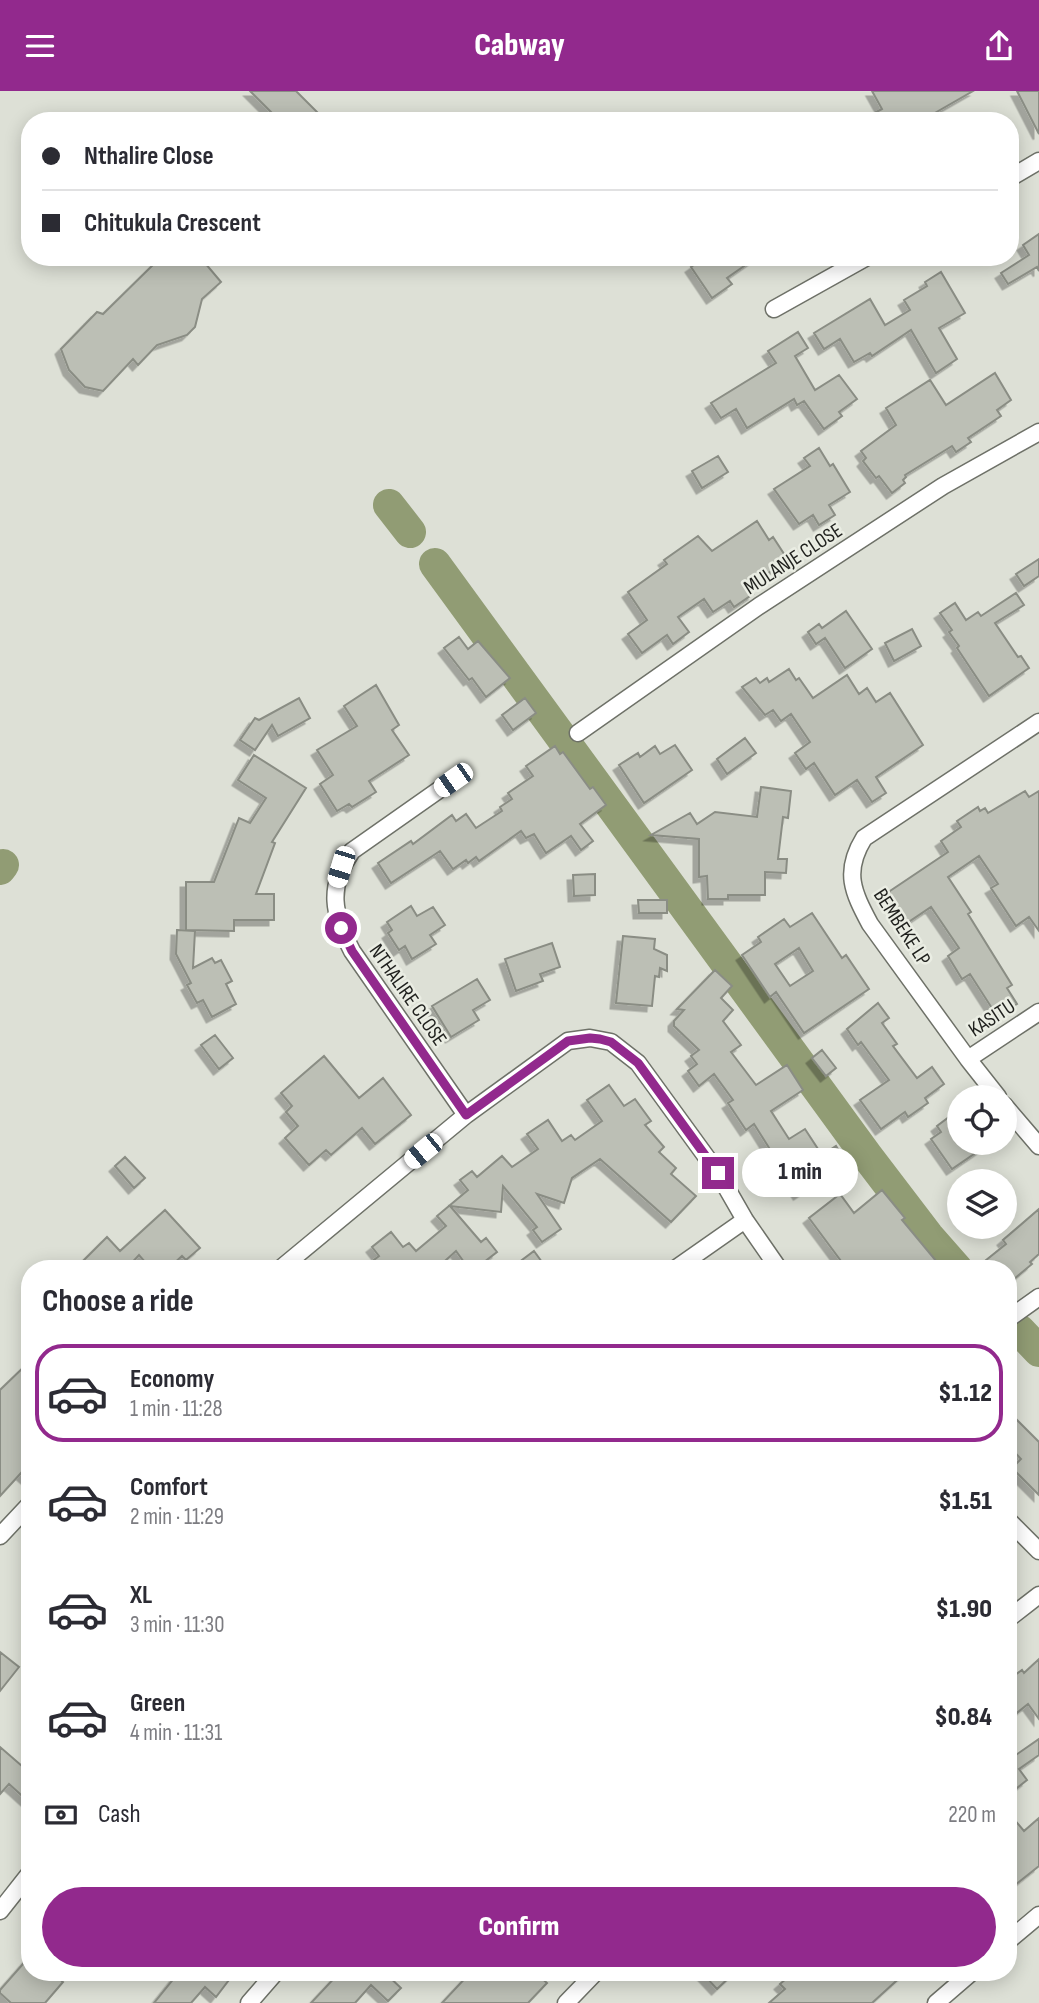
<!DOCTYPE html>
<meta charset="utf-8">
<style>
:root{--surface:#fff;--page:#f7f7f7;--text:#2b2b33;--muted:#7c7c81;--line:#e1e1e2;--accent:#92298d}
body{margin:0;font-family:"Sofia Sans Condensed",sans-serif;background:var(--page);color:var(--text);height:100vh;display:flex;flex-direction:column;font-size:26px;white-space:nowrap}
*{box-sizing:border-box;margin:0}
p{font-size:23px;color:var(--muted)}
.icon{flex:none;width:38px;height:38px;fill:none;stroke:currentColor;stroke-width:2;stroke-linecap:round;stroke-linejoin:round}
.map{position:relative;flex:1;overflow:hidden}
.side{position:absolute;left:21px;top:1169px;width:996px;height:721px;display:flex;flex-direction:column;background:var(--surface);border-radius:28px;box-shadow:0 4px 18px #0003}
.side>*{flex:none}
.guide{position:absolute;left:21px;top:21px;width:998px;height:154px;border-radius:28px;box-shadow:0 4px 18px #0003;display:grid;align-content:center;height:154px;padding:0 21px;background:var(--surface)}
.buttons{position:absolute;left:947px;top:994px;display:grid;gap:14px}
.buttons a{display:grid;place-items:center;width:70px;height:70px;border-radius:50%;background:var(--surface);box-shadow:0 4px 18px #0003;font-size:35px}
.end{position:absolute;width:32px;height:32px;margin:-16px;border:9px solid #92298d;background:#fff;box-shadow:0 0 0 4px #fff}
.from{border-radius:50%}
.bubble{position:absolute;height:49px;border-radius:24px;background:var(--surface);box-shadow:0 4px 18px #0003;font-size:23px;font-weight:800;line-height:49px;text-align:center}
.car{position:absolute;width:21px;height:42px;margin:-21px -10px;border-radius:9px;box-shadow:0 0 5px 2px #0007;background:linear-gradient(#fff 24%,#345 0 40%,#fff 0 76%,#345 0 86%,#fff 0)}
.guide b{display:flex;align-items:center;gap:24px;height:66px;font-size:26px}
.guide b+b{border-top:2px solid var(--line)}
.guide i{width:18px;height:18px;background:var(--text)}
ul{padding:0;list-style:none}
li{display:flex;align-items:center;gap:21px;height:98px;margin:0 14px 10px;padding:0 7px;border:4px solid transparent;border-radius:28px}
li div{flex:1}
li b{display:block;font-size:26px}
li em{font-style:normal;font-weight:800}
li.active{border-color:var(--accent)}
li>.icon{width:63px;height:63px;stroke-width:1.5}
h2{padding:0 21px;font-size:32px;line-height:84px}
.pay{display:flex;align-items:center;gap:18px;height:77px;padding:0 21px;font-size:26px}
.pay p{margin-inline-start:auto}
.cta{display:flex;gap:14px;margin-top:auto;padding:14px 21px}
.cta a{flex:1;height:80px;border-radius:42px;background:var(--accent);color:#fff;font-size:28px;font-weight:800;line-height:80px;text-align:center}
header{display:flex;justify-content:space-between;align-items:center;height:91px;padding:0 21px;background:var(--accent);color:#fff;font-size:32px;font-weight:800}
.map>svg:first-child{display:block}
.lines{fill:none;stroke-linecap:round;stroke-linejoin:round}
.river{stroke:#919c74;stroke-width:32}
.building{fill:#bcbfb5;stroke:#8a8d84;stroke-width:2;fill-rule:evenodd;filter:url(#shadow)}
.street-casing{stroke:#6e7168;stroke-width:19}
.street{stroke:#fff;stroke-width:16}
.route{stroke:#92298d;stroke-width:9}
.labels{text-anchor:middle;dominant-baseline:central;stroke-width:5;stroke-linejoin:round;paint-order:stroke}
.street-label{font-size:21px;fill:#1f201d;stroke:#eaede3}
</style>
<header><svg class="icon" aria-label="menu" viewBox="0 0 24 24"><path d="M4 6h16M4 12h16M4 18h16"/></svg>Cabway<svg class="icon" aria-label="share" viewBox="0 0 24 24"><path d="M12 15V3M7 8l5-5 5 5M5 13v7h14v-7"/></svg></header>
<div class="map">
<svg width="1039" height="1912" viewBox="0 0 1039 1912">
<defs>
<filter id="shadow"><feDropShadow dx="-5.5" dy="5.5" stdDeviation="0" flood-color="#0004"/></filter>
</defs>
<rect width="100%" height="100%" fill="#dde0d6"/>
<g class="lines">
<!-- river -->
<path class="river" d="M389 414 410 441
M435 473 867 1065 928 1145 957 1178
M0 778 3 774
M1020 1240 1039 1260"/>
</g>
<!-- building -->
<path class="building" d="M250 0H296L317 21 308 30H280Z
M872 0H973L933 23 937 30H859L882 18Z
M1017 0H1039V43Z
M1039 143V180L1037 176 1008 193 1001 182 1029 164 1023 154Z
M161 166H200L221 191 202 208 195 236 187 244 157 254 138 274 133 268 103 300 85 296 69 279 61 258 97 221 103 223Z
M705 166H757L727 187 732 193 712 207 691 176Z
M941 181 965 222 939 237 957 268 936 282 911 239 872 265 870 262 854 271 840 248 824 258 814 242 870 208 885 234 910 219 904 209 927 195 925 191Z
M798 241 808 257 795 265 815 299 839 284 857 308 839 321 842 325 824 338 804 310 797 314 794 308 747 337 736 318 721 327 711 312 776 272 768 260Z
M995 282 1011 309 997 319 1001 325 968 347 971 351 956 361 952 355 905 384 906 386 903 389 905 392 892 402 879 385 876 387 863 370 866 367 861 360 896 334 886 317 930 289 946 314Z
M819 357 830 375 833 373 850 401 829 414 835 424 819 434 813 424 799 433 774 398 810 375 804 367Z
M718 365 728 381 702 397 692 380Z
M757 430 769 449 773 446 788 469 747 496 753 503 734 516 730 510 713 521 704 508 678 526 689 541 673 553 667 544 642 562 628 543 647 529 628 501 667 473 664 469 698 445 712 460Z
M1039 468V485L1024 495 1016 483Z
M1016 502 1024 514 995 532 1018 566 1021 565 1029 577 989 605 957 557 959 555 949 541 952 539 940 522 955 512 966 529 978 521 981 525Z
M846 520 872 558 845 577 825 547 816 553 808 541 819 533 822 537Z
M912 538 921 555 894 570 885 552Z
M459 546 468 558 478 550 510 587 486 606 472 587 469 589 444 557Z
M789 578 796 589 799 587 813 607 847 584 859 603 867 597 876 611 890 602 923 654 876 686 886 702 872 711 857 689 835 704 814 672 806 678 795 662 810 651 791 623 781 630 773 619 765 624 742 596 756 587 760 592 767 587 769 591Z
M376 594 399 634 392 639 409 664 369 690 376 701 352 716 349 713 337 720 320 693 333 684 317 659 357 635 344 615Z
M299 607 310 627 278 645 272 634 255 659 240 649 255 627 259 629Z
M525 607 536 622 513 639 502 624Z
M745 647 756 662 727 683 717 668Z
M675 654 692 679 644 712 619 674 638 662 640 666 655 655 660 663Z
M555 655 560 663 563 661 590 698 593 696 606 714 580 733 593 750 581 759 571 745 546 762 534 743 526 747 521 740 479 770 476 766 468 772 466 769 453 778 440 760 391 792 378 772 411 750 413 753 452 724 456 730 466 723 476 737 502 720 500 716 512 708 508 702 533 685 526 675Z
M254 664 306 697 272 751 275 752 256 803H274V829H234V840L186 839V791H214L239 727 250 732 266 707 238 689Z
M761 696 791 700 788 727 783 726 778 768H787L786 782 765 781V804H728V808H708L707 785 699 786V748L651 744 690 722 697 733 715 721 757 726Z
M1025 700 1029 706 1039 700V840L1029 826 1016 835 991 797 998 793 979 765 948 786 971 821 968 823 1012 894 1007 897 1017 913 997 925 970 883 962 888 948 865 959 857 931 816 907 832 887 802 948 761 941 750 961 736 957 730 978 716 980 720 985 717 988 722Z
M595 783V804L574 805 573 784Z
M638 809H667V822H639Z
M411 815 417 825 433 816 445 834 430 844 436 853 412 868 405 855 399 859 388 842 392 839 387 831Z
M812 822 842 867 846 864 869 898 804 942 776 901 770 906 742 864 761 851 758 846 784 828 790 836ZM799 857 813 880 790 895 775 873Z
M177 839 195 840 193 877 212 867 215 872 221 869 232 890 226 893 236 913 212 926 203 909 197 912 187 894 191 892 176 863Z
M623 845 655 848 654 858 667 864V880L660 877 659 886 655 885 652 915 616 912Z
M552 852 560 876 540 883 543 890 516 900 505 868Z
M715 879 732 895 721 907 733 919 723 930 741 954 731 961 756 994 787 974 803 999 771 1020 789 1048 805 1038 822 1064 836 1055 846 1071 799 1103 786 1083 779 1088 764 1065 771 1060 754 1033 746 1039 728 1012 733 1009 714 983 699 995 688 980 697 973 691 965 699 959 674 935V930L684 919 677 918Z
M477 888 490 909 473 919 479 929 451 946 432 915Z
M878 912 889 927 882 932 897 953 893 955 917 987 932 976 944 993 925 1007 928 1012 908 1026 905 1021 881 1038 860 1009 889 989 861 951 858 954 847 938Z
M215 944 233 967 219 978 201 954Z
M822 959 836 977 826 985 812 967Z
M324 965 359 1007 383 987 411 1024 375 1053 362 1037 331 1064 326 1059 309 1074 285 1047 298 1035 286 1021 292 1015 281 1002Z
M609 994 624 1015 635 1008 651 1030 645 1034 664 1056 659 1061 676 1077 671 1083 696 1105 671 1131 600 1068 572 1087 564 1112 537 1103 561 1138 542 1151 533 1139 537 1136 503 1095 501 1121 450 1115 481 1151 486 1147 497 1161 475 1178H469L456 1160 436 1178H362L379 1165 372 1156 391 1141 403 1156 409 1152 416 1160 446 1135 437 1125 468 1099 460 1089 472 1080 477 1086 502 1065 512 1076 538 1058 527 1043 548 1029 562 1050 571 1044 575 1049 602 1030 587 1009Z
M953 1023 959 1032V1052H990L952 1078 931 1048 941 1041 937 1035Z
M125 1066 145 1087 134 1097 115 1075Z
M882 1099 905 1127 902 1129 937 1171 929 1178H847L809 1127 840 1103 854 1122Z
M1039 1118V1163L1030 1171 1032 1173 1008 1193V1178H975L1006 1153 1003 1149Z
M165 1119 200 1157 186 1169 182 1165 168 1178H151L139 1164 126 1178H75L107 1146 120 1160Z
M534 1160 547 1178H510Z
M30 1270V1390L21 1382 0 1405V1299Z
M1008 1320 1039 1351V1404L1012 1377 1021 1368 1008 1354Z
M0 1561 19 1576 0 1600Z
M1039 1568V1628L1028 1613 1008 1629V1589L1022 1579 1024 1582Z
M1039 1648V1664L1019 1678 1027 1689 1008 1704V1666L1010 1668Z
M0 1656 30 1682V1712L9 1693 0 1703Z
M1008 1721 1024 1740 1039 1727V1775L1015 1794 1008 1786Z
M30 1865V1881H51L63 1891 45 1912H11L0 1902V1899Z
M179 1881H235L216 1906 205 1896 191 1912H154Z
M340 1881H384L401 1897 388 1910 371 1894 355 1912H311Z
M471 1881H535L547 1892 528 1912H442Z
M701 1881H735L717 1898Z
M794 1881H906L872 1912H769L785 1898 780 1893Z"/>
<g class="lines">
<!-- street casing -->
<g class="street-casing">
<path id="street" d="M1010 87 1039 70
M774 218 867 166
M578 642 759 515 943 395 1039 341
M453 689 352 760C327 796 333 823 352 860L466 1024
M968 968 1039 921
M998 1006 968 968 870 833C853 801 843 781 864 747L1039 631
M1004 1014 1039 1055
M280 1178 466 1024 568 950 590 947 611 951 638 972 718 1082 745 1129 779 1178
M675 1178 745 1129
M1008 1228 1039 1206
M1008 1429 1039 1460
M0 1445 30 1413
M1008 1528 1039 1504
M0 1820 30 1782
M1008 1850 1039 1824
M249 1912 276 1881
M566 1912 596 1881
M936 1912 972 1881"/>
</g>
<!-- street -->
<use href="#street" class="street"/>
</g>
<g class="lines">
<!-- route -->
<path class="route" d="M341 837 352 860 466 1024 568 950 590 947 600 948 611 951 638 972 718 1082"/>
</g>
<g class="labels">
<!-- street labels -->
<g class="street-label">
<text transform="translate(793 468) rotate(-33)">MULANJE CLOSE</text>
<text transform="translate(902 836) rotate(57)">BEMBEKE LP</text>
<text transform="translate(408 904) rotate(55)">NTHALIRE CLOSE</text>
<text transform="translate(992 927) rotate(-33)">KASITU</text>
</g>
</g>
</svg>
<div class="buttons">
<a><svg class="icon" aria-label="locate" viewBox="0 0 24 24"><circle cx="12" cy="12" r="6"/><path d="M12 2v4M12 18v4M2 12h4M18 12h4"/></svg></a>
<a><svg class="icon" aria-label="layers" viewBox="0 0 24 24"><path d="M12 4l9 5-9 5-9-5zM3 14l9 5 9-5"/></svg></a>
</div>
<i class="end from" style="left:341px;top:837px"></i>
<i class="end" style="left:718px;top:1082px"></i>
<div class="bubble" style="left:742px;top:1057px;width:116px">1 min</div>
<i class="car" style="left:453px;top:689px;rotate:235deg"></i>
<i class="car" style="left:341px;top:776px;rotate:197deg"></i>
<i class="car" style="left:423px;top:1060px;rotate:231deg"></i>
<div class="guide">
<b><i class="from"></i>Nthalire Close</b>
<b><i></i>Chitukula Crescent</b>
</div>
<section class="side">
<h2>Choose a ride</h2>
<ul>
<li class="active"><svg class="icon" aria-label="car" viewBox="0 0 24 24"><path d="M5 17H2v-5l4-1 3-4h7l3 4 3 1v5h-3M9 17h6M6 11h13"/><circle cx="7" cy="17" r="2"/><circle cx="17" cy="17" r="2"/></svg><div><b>Economy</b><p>1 min · 11:28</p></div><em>$1.12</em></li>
<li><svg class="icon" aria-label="car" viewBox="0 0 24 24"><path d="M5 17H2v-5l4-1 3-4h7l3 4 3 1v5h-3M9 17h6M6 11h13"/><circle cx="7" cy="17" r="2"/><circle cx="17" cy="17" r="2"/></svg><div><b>Comfort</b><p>2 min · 11:29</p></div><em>$1.51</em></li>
<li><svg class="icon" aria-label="car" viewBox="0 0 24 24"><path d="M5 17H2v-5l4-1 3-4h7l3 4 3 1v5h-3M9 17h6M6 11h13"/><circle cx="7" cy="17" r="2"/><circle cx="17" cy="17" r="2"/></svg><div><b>XL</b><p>3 min · 11:30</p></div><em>$1.90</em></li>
<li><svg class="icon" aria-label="car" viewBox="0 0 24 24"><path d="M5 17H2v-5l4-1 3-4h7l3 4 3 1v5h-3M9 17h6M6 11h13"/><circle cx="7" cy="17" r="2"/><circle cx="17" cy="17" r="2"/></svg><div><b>Green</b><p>4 min · 11:31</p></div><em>$0.84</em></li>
</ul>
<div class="pay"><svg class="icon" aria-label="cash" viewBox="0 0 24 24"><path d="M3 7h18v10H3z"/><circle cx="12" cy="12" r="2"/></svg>Cash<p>220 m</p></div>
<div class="cta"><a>Confirm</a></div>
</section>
</div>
